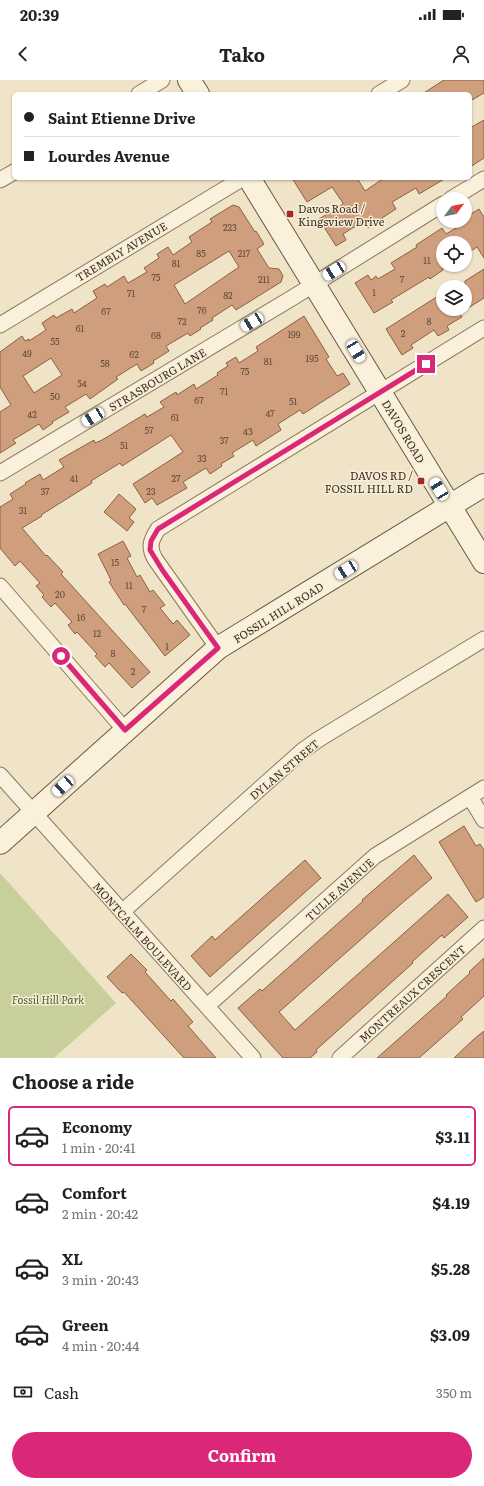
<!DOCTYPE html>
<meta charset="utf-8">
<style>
:root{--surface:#fff;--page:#f6f6f6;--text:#222;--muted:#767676;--line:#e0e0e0;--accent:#db2777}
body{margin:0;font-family:Literata,serif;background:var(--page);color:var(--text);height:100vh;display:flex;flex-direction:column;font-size:15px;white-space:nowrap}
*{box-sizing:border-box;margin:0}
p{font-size:13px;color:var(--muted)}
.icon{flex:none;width:22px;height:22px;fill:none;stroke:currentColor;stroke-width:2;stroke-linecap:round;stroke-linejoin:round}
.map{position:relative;height:978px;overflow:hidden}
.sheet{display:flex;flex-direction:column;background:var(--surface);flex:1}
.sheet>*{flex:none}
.hud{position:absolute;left:12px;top:12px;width:460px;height:88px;border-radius:6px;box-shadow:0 1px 3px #0004;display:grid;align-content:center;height:88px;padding:0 12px;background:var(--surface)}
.needle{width:26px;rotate:58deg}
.tools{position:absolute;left:436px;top:112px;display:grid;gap:8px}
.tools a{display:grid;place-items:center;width:36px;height:36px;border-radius:50%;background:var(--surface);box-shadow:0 1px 3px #0004;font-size:20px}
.end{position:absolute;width:18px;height:18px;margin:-9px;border:5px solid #db2777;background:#fff;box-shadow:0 0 0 2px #fff}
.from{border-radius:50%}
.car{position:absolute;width:12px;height:24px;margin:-12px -6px;border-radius:5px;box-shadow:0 0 3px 1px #0007;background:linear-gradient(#fff 24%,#345 0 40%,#fff 0 76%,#345 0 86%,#fff 0)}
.hud b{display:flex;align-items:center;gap:14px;height:38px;font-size:15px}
.hud b+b{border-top:1px solid var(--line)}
.hud i{width:10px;height:10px;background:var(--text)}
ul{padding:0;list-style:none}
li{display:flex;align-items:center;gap:12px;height:60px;margin:0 8px 6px;padding:0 4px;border:2px solid transparent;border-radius:6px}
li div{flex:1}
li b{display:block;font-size:15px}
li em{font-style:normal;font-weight:700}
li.selected{border-color:var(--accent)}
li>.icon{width:36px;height:36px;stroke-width:1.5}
h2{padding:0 12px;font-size:18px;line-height:48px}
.pay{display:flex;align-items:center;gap:10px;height:44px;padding:0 12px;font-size:15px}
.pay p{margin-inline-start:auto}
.cta{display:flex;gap:8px;margin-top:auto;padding:8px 12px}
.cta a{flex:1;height:46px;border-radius:24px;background:var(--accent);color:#fff;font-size:16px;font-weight:700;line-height:46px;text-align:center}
.status{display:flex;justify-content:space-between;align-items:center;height:28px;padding:0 20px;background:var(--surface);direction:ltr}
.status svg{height:11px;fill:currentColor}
header{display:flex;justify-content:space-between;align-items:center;height:52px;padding:0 12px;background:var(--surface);font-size:18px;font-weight:700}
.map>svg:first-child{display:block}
.green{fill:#c9cf9b}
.building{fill:#cf9f7d;stroke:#8d5f41;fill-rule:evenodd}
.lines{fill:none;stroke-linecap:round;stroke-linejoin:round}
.street-casing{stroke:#8d765c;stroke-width:17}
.secondary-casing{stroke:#6f573f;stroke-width:24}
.street{stroke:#faf1dc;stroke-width:15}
.secondary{stroke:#faf1dc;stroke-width:22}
.route{stroke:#db2777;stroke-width:5}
.poi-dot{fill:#9e2a2b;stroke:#f7eed8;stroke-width:1.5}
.labels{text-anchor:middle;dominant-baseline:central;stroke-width:3;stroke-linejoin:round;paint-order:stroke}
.number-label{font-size:9px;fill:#624a37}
.poi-label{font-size:11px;fill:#3d2e20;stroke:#f7eed8;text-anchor:start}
.street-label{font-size:11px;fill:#3d2e20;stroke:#f7eed8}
.park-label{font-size:11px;font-style:italic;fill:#4d5a26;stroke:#f7eed8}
</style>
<div class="status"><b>20:39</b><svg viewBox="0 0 49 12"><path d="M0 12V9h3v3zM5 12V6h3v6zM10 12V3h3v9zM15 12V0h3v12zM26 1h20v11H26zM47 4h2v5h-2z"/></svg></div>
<header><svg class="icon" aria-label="back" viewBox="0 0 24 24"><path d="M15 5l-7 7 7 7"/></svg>Tako<svg class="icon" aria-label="person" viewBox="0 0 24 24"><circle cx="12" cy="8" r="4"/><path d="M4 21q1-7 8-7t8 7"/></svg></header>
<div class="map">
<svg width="484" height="978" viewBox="0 0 484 978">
<rect width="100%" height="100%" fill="#f0e4c8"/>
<!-- green -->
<path class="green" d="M0 793 116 923 54 978H0Z"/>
<!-- building -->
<path class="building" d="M444 0H484V13L470 21V14H422Z
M484 40V78L470 87V48Z
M292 98H357L365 111 384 98H446L419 114 416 108 392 122 396 129 382 138 383 139 368 148 364 141 343 154 346 160 336 166 319 139 342 125 343 123 332 107 307 122Z
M233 125 239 127 255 152 256 151 264 164 257 169 269 188 279 189 283 196 281 202 236 230 232 225 212 238 213 240 200 248 201 249 190 256 188 253 166 266 169 271 153 281 154 283 141 291 137 284 116 297 118 299 90 319 86 314 65 327 69 332 52 342 53 343 43 350 39 344 13 360 16 363 0 373V332L11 325 0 307V272L22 256 25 261 29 259V261L46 250 42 243 54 235 56 238 72 229 74 233 97 218 93 211 105 204 107 207 124 196 128 203 147 192 144 188 159 178 157 174 168 167 173 175 192 162 189 157 212 142 210 139ZM229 171 239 187 185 224 174 205ZM51 278 62 295 34 313 23 296Z
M479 129 484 137V178L477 167 465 175V163H443V190L430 199 429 197 391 220 393 222 374 233 355 203 368 195 371 200 376 196 378 199 395 189 391 183 417 167 416 165 442 148 446 154 468 141 466 137Z
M484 189V218L465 230V201Z
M443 213V229H457L462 237 447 246 449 250 438 256 434 250 411 265 413 268 402 275 386 249Z
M304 236 329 277 326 279 337 296 343 293 350 304 303 334 300 330 278 344 281 350 256 366 253 360 232 373 234 376 221 384 222 386 210 394 206 388 183 402 187 408 157 425 152 418 145 423 133 404 183 372 171 355 122 386 120 383 91 401 92 403 41 435 42 436 22 448 46 476 47 475 63 492 61 494 150 592 132 608 109 583 105 587 95 576 97 574 77 552 75 554 68 545 72 542 55 523 51 527 42 517 44 515 36 506 40 503 20 481 15 486 0 468V427L13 419 10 414 26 404 25 403 40 394 43 400 64 387 59 380 94 360 95 363 102 360 145 334 147 337 164 327 160 322 176 312 177 315 194 304 196 309 218 295 217 293 228 286 226 283 236 277 239 283 258 271 256 267Z
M119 414 136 429 129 438 134 442 127 451 104 432Z
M123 461 131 476 127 478 137 497 140 495 150 512 153 510 165 525 160 528 173 544 177 540 190 555 165 576 125 524 124 525 109 502 111 500 98 474Z
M464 746 476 766 480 764 484 770V817L476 822 439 762Z
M414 775 432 798 401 824 279 932 295 950 448 814 468 837 444 858 442 855 412 882 413 883 316 970 317 972 310 978H283L238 928 260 909 262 911 363 821 362 820Z
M305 780 321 798 210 897 191 876 212 856 215 860Z
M131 874 147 890 145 892 171 921 173 919 193 942 188 946 216 978H184L124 912 122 913 107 897Z
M484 878V916L461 937 463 939 419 978H377L447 916 446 915 470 893 469 892Z
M484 951V978H454L474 959Z"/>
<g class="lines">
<!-- street casing -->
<g class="street-casing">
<path id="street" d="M139 14 162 0
M379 14 402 0
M0 100 14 92
M451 119 484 99
M0 245 243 98
M0 393 292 218 443 124
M0 506 125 650
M218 568 155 479C148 467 151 460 158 449L484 248
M0 695 253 978
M470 717 484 740
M122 832 302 671 319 659 484 559
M207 926 375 776 484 708
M340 978 484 848"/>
</g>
<!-- secondary casing -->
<g class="secondary-casing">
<path id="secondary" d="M189 0 198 14
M249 98 484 482
M0 763 218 568 484 405"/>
</g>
<!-- street -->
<use href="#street" class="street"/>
<!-- secondary -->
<use href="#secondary" class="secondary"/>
</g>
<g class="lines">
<!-- route -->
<path class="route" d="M61 576 125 650 218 568 163 491 150 470 151 461 158 449 426 284"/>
</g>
<!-- markers -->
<g class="poi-dot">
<rect x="286" y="130" width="8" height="8" rx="2"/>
<rect x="417" y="397" width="8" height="8" rx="2"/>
</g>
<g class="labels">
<!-- number labels -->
<g class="number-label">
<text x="230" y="147">223</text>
<text x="201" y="173">85</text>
<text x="244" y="173">217</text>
<text x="427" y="180">11</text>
<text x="176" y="183">81</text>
<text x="156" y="197">75</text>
<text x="264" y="199">211</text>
<text x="402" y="199">7</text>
<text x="374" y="212">1</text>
<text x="131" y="213">71</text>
<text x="228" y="215">82</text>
<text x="202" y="230">76</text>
<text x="106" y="231">67</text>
<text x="182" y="241">72</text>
<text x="429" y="241">8</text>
<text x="80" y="248">61</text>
<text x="403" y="253">2</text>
<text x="294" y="254">199</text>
<text x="156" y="255">68</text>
<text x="55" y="261">55</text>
<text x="27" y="273">49</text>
<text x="134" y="274">62</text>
<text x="312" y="278">195</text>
<text x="268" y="281">81</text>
<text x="105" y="283">58</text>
<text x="245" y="291">75</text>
<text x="82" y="303">54</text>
<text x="224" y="311">71</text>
<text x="55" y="316">50</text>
<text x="199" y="320">67</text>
<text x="293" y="321">51</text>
<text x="270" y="333">47</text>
<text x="32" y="334">42</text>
<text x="175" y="337">61</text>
<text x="149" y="350">57</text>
<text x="248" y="351">43</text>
<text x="224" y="360">37</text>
<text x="124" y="365">51</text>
<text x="202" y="378">33</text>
<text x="74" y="398">41</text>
<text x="176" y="398">27</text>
<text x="45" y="411">37</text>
<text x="151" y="411">23</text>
<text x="23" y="430">31</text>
<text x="115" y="482">15</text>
<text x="129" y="505">11</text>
<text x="60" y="514">20</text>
<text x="144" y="529">7</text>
<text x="81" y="537">16</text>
<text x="97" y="553">12</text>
<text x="167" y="566">1</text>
<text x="113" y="573">8</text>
<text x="133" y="591">2</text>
</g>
<!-- poi labels -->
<g class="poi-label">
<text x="298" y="128">Davos Road /<tspan x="298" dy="13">Kingsview Drive</tspan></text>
<text x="413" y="395" text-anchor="end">DAVOS RD /<tspan x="413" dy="13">FOSSIL HILL RD</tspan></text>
</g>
<!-- street labels -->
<g class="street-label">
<text transform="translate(121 171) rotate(-31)">TREMBLY AVENUE</text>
<text transform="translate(157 299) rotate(-31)">STRASBOURG LANE</text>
<text transform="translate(404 351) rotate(59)">DAVOS ROAD</text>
<text transform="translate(278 532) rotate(-32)">FOSSIL HILL ROAD</text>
<text transform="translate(284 689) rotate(-40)">DYLAN STREET</text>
<text transform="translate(339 809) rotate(-42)">TULLE AVENUE</text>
<text transform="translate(143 856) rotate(48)">MONTCALM BOULEVARD</text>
<text transform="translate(412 913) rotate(-42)">MONTREAUX CRESCENT</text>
</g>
<!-- park labels -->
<g class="park-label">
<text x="48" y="919">Fossil Hill Park</text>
</g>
</g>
</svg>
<div class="tools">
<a><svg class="needle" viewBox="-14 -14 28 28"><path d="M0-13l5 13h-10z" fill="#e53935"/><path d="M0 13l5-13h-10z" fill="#767676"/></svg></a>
<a><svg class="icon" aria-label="locate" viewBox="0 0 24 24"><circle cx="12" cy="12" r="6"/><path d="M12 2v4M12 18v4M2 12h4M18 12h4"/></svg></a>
<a><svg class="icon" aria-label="layers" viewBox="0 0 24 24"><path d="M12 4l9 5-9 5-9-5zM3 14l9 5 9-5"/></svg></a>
</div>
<i class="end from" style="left:61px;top:576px"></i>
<i class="end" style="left:426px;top:284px"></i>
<i class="car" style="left:334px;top:191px;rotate:238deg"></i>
<i class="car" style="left:252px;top:242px;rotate:239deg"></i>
<i class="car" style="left:356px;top:271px;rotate:149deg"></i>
<i class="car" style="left:93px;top:337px;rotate:239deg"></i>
<i class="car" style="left:439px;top:409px;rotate:328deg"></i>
<i class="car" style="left:346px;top:490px;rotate:238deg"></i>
<i class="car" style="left:63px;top:706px;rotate:228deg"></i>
<div class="hud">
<b><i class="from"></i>Saint Etienne Drive</b>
<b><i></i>Lourdes Avenue</b>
</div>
</div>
<section class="sheet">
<h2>Choose a ride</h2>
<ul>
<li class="selected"><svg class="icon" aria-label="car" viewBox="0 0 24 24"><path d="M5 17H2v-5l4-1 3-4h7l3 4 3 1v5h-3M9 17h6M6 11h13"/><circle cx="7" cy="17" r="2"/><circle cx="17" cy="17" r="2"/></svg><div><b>Economy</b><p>1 min · 20:41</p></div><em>$3.11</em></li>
<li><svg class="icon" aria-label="car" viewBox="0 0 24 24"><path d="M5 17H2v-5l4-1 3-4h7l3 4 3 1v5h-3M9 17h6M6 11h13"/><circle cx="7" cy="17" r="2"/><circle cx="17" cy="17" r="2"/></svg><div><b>Comfort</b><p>2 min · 20:42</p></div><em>$4.19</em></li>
<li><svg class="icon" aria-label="car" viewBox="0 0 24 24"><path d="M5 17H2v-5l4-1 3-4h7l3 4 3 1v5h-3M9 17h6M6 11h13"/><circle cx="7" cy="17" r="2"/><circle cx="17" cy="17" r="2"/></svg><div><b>XL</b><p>3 min · 20:43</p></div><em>$5.28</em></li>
<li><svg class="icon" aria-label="car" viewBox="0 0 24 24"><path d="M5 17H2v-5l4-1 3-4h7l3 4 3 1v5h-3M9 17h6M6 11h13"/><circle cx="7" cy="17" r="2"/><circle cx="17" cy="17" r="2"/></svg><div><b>Green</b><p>4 min · 20:44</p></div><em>$3.09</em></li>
</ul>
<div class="pay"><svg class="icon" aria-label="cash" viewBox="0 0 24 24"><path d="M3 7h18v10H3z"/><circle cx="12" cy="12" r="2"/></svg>Cash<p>350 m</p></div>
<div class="cta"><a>Confirm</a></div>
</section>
